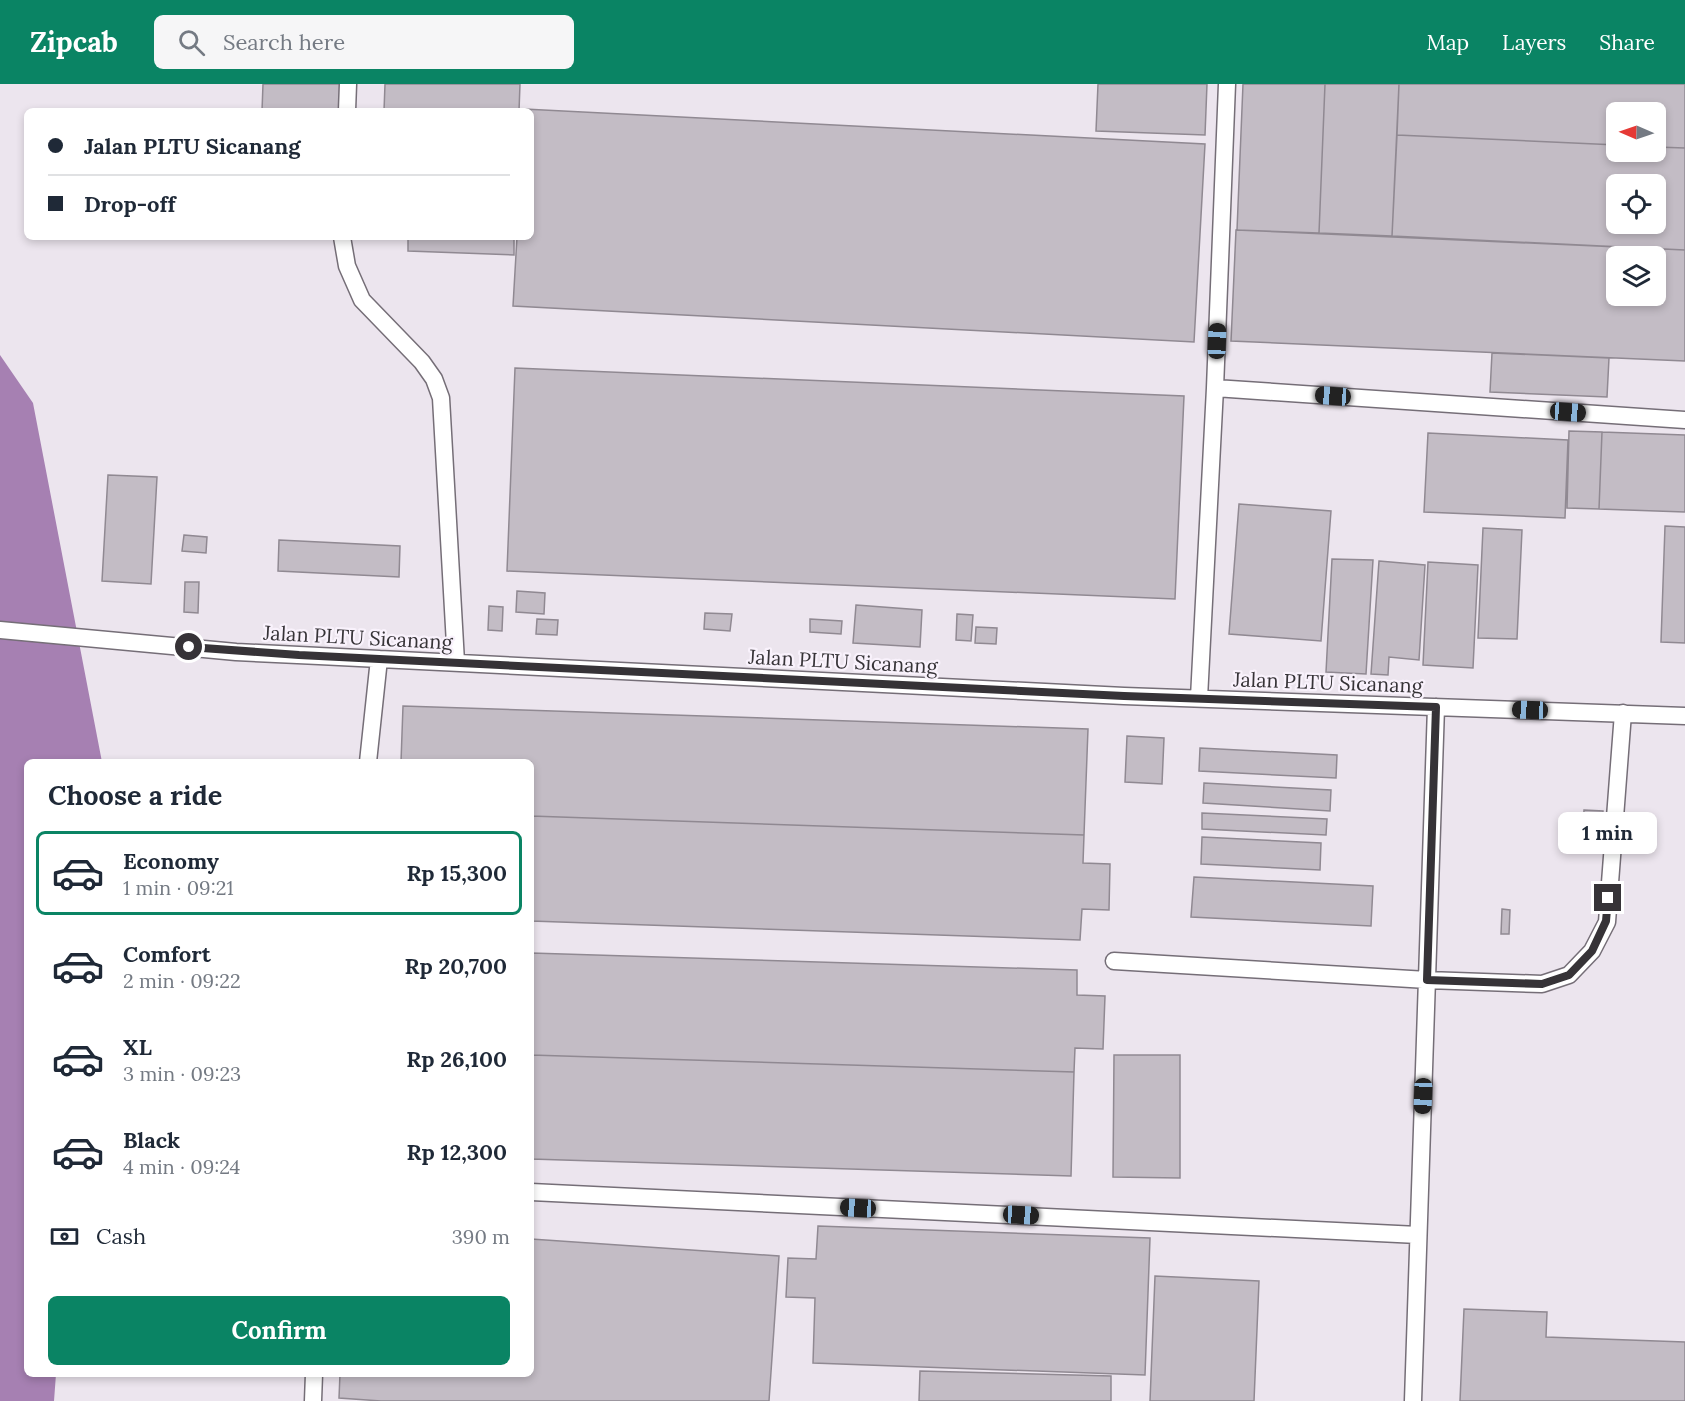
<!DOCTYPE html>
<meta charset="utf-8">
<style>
:root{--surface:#fff;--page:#f6f6f7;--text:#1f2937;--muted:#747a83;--line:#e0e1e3;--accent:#0a8464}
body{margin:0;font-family:Lora,serif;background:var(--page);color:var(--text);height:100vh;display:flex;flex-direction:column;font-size:22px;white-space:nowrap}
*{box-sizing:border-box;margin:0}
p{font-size:20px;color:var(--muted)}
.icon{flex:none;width:33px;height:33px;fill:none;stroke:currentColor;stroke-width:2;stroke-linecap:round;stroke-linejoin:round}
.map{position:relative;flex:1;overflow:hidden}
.side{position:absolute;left:24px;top:675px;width:510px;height:618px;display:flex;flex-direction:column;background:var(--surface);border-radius:9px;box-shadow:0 3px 9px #0003}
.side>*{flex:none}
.top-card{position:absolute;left:24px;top:24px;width:510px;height:132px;border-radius:9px;box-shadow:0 3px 9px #0003;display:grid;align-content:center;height:132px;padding:0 24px;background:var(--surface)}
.needle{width:39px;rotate:272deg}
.buttons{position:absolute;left:1606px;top:18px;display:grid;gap:12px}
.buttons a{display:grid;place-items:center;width:60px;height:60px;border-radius:9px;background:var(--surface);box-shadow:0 3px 9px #0003;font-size:30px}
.end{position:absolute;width:27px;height:27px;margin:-14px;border:8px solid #363337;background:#fff;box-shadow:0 0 0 3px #fff}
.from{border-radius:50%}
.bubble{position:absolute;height:42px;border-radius:9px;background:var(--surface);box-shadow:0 3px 9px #0003;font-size:20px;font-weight:800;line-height:42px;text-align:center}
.car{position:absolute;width:18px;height:36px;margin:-18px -9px;border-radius:8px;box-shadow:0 0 4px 2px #0007;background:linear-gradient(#222 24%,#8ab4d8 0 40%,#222 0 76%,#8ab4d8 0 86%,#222 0)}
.top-card b{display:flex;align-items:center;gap:21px;height:57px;font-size:22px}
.top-card b+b{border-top:2px solid var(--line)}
.top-card i{width:15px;height:15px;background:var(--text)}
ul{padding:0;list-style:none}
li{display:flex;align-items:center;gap:18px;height:84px;margin:0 12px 9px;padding:0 12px;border:3px solid transparent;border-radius:9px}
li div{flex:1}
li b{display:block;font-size:22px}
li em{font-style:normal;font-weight:800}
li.current{border-color:var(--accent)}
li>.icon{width:54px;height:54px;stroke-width:1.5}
h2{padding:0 24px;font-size:27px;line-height:72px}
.pay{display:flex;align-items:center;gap:15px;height:66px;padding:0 24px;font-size:22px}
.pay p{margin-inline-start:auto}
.action{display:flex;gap:12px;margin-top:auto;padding:12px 24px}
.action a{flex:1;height:69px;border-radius:9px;background:var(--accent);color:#fff;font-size:24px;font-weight:800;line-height:69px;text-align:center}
header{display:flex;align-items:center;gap:36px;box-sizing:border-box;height:84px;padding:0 30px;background:var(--accent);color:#fff}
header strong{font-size:28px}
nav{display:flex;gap:33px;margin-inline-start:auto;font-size:21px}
.search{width:420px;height:54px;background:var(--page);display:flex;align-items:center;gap:15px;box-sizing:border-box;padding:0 21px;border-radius:9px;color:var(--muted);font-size:22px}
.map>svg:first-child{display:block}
.water{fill:#a680b2}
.building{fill:#c3bcc5;stroke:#908992;stroke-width:1.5;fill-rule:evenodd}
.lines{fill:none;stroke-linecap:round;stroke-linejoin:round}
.service-casing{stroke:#756e77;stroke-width:19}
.service{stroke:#fff;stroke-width:16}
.route{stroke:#363337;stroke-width:8}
.labels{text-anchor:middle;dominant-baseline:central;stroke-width:4.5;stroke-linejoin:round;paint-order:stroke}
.street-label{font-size:20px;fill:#363337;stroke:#f9f2fc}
</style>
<header>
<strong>Zipcab</strong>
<div class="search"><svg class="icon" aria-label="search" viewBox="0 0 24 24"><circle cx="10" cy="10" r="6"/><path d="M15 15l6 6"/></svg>Search here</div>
<nav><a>Map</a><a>Layers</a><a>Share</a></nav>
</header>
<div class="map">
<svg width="1685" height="1317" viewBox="0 0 1685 1317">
<rect width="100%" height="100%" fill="#ece5ee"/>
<!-- water -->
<path class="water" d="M0 271 33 319 102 678H27V1290H56L54 1317H0Z"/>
<!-- building -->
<path class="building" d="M263 0H341V27H262Z
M385 0H520L519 27H384Z
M1098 0H1207L1205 51 1096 47Z
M1243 0H1325L1319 149 1237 146Z
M1325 0H1399L1392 152 1319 149Z
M1399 0H1685V64L1656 63V28H1617V61L1397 51Z
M524 25 1205 60 1194 258 513 222 517 153H531V27H524Z
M1397 51 1617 61V68H1656V63L1685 64V166L1392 152ZM1617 100H1656V140H1617Z
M1236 146 1685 166V277L1231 257ZM1617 172H1656V212H1617Z
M408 153H514V171L408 167Z
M1492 269 1609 274 1607 313 1490 308Z
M515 284 1184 312 1175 515 507 487Z
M1569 347 1602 348 1599 425 1567 424Z
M1602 348 1685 351V428L1599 425Z
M1428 349 1568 356 1565 434 1424 428Z
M108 391 157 393 151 500 102 497Z
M1239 420 1331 427 1321 557 1229 550Z
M1665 442 1685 443V559L1661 558Z
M1483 444 1522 446 1517 555 1478 554Z
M184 451 207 453 206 469 182 467Z
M279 456 400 462 399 493 278 487Z
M1332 475 1373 476 1366 590 1326 588Z
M1379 477 1425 481 1419 576 1389 573 1388 591 1371 590Z
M1428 478 1478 481 1473 584 1423 581Z
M185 498H199L198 529 184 528Z
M517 507 545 509 544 530 516 528Z
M856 521 922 526 920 563 853 559Z
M489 522 503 523 502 547 488 546Z
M705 529 732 530 730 547 704 545Z
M957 530 973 531 971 557 956 556Z
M537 535 558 536 557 551 536 550Z
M810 535 842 537 841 550 810 548Z
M976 543 997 544 996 560 975 559Z
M403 622 1088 645 1084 751 531 732V678H401Z
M1127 652 1164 654 1162 700 1125 698Z
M1200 664 1337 671 1336 694 1199 687Z
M1204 699 1331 706 1330 727 1203 719Z
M1584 726 1603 727 1602 749 1583 748Z
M1202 729 1327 735 1326 751 1202 745Z
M531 732 1084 751 1083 779 1110 780 1109 826 1082 825 1080 856 531 837Z
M1202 753 1321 759 1320 786 1201 780Z
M1194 793 1373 802 1371 842 1191 833Z
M1502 825 1510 826 1509 850H1501Z
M531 869 1077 886V911L1105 912 1103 965 1075 964 1074 988 531 971Z
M531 971 1074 988 1071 1092 531 1075Z
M1114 971H1180V1094L1113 1093Z
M818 1142 1150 1154 1145 1291 813 1279 815 1214 786 1213 788 1174 816 1175Z
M531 1155 779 1172 769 1317H381L339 1314 340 1290H531Z
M1155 1192 1259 1197 1254 1317H1150Z
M1464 1225 1547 1228 1546 1253 1685 1258V1317H1460Z
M920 1287 1111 1292V1317H919Z"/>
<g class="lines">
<!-- service casing -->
<g class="service-casing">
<path id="service" d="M347 27 348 0
M342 153 347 182 362 216 422 278 434 295 441 314 456 578
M1215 304 1685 336
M0 546 236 568 319 572 1124 612 1685 632
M1199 614 1215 304 1227 0
M368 678 379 575
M1114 877 1427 896 1542 900 1569 891 1592 867 1607 838 1623 629
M531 1108 1418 1151
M313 1317 314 1290
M1413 1317 1436 623"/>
</g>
<!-- service -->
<use href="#service" class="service"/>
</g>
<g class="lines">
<!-- route -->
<path class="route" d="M189 563 299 571 1124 612 1436 623 1427 896 1542 900 1569 891 1592 867 1606 837 1608 814"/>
</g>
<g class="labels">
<!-- street labels -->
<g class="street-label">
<text transform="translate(358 553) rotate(3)">Jalan PLTU Sicanang</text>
<text transform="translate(843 577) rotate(3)">Jalan PLTU Sicanang</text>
<text transform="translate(1328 598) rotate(2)">Jalan PLTU Sicanang</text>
</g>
</g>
</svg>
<div class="buttons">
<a><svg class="needle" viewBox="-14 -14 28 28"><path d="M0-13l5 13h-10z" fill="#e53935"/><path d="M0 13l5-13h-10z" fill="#747a83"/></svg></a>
<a><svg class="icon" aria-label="locate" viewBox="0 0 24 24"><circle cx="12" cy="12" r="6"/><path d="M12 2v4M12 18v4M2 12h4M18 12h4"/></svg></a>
<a><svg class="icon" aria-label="layers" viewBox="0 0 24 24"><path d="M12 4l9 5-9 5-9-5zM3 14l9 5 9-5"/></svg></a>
</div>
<i class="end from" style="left:189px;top:563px"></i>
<i class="end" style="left:1608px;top:814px"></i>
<div class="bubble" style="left:1558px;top:728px;width:99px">1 min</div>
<i class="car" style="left:1217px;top:257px;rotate:2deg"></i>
<i class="car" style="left:1333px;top:312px;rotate:274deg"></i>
<i class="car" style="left:1568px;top:328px;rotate:94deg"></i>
<i class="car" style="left:1530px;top:626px;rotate:272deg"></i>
<i class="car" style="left:1423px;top:1012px;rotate:182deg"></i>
<i class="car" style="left:858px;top:1124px;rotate:273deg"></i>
<i class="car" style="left:1021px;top:1131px;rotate:93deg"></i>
<div class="top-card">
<b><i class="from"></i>Jalan PLTU Sicanang</b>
<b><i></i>Drop-off</b>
</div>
<section class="side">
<h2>Choose a ride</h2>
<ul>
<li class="current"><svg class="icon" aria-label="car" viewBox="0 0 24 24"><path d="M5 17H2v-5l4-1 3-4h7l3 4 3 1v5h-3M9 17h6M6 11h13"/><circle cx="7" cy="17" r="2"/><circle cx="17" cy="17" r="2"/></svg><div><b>Economy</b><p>1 min · 09:21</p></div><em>Rp 15,300</em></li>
<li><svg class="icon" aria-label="car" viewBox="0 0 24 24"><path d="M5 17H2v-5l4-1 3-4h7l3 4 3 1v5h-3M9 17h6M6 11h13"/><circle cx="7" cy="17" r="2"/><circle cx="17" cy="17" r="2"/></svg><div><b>Comfort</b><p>2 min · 09:22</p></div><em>Rp 20,700</em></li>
<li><svg class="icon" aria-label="car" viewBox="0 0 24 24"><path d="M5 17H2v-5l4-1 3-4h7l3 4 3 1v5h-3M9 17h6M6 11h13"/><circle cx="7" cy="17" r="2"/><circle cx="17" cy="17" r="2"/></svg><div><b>XL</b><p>3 min · 09:23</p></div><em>Rp 26,100</em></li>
<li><svg class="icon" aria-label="car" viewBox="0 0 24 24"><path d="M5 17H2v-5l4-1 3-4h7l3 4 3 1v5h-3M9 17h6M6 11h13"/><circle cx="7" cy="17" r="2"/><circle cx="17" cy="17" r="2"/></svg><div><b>Black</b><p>4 min · 09:24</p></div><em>Rp 12,300</em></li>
</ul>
<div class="pay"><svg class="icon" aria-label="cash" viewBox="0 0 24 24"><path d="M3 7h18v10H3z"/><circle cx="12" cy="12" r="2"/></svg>Cash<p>390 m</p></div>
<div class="action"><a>Confirm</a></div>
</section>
</div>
